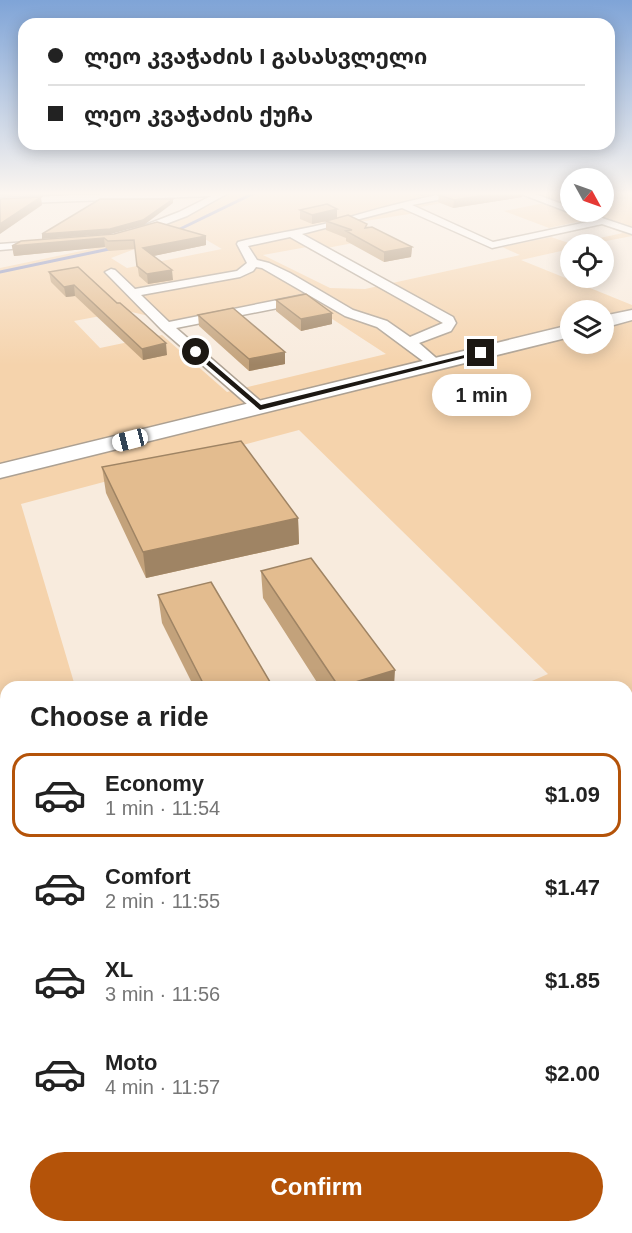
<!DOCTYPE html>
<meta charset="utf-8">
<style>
:root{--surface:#fff;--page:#f2f2f2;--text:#222;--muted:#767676;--line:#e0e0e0;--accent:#b45309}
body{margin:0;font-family:Helvetica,"Noto Sans Georgian",sans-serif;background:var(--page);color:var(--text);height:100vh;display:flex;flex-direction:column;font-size:22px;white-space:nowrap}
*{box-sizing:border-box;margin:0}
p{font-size:20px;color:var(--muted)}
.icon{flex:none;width:33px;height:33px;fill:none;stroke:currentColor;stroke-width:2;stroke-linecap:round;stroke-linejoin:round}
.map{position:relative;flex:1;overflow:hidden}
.panel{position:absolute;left:0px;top:681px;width:633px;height:552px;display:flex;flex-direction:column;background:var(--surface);border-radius:18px 18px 0 0;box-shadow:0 3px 15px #0003}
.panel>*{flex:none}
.guide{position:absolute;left:18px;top:18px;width:597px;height:132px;border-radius:18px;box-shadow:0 3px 15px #0003;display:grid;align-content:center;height:132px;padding:0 30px;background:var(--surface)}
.needle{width:39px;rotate:130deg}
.tools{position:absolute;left:560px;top:168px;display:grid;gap:12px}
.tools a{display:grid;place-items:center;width:54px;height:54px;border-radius:50%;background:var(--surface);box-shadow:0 3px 15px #0003;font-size:30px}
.end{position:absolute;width:27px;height:27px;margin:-14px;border:8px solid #1c1813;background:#fff;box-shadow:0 0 0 3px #fff}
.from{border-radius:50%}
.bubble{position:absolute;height:42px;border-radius:21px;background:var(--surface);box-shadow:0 3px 15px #0003;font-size:20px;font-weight:800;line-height:42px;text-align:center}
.car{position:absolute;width:18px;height:36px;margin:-18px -9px;border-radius:8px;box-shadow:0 0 4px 2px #0007;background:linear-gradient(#fff 24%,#345 0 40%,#fff 0 76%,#345 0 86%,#fff 0)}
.guide b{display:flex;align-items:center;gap:21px;height:57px;font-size:22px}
.guide b+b{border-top:2px solid var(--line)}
.guide i{width:15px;height:15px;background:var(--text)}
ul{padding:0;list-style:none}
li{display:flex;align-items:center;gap:18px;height:84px;margin:0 12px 9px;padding:0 18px;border:3px solid transparent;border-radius:18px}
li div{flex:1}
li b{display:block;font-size:22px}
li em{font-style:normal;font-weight:800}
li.selected{border-color:var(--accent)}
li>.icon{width:54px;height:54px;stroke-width:1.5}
h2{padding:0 30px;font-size:27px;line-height:72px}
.button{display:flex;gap:12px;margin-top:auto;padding:12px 30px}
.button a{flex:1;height:69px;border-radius:36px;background:var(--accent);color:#fff;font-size:24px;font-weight:800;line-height:69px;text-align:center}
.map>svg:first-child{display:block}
.green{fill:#f5d3ac;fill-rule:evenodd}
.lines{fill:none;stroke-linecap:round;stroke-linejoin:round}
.stream{stroke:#838cbd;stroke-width:3}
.minor-casing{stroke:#aca092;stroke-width:3}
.secondary-casing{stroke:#aca092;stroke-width:3}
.minor{fill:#fff;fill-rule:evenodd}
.secondary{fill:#fff;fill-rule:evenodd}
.wall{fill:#c3a27b}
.shaded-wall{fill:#9f8464}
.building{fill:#e3bc8f;stroke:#9f8464;stroke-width:1.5}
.route{fill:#1c1813}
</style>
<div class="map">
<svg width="632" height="1233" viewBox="0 0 632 1233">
<rect width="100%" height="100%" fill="#f8ebdd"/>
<!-- green -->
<path class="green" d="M226 192H501L420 207 428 211 359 222 390 236 311 251 307 247 263 255 330 288 365 289 520 255 502 247 551 237 572 244 570 249 521 260 632 305V311L603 318V310H570V326L0 468V268L91 249 111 239 149 229ZM198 235 222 249 127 268 111 258 140 247ZM297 296 386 354 227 392 162 335 100 348 74 321 127 311 171 321Z
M532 192H570V212H603V192H632V236L591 244H572L623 233 587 220 549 228 504 211 554 201Z
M632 320V1233H0V479L570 336V344H603V328ZM299 430 548 674 518 687H627V1227H6V687L75 686 21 504Z"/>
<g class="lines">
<!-- stream -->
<path class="stream" d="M176 231 256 192
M0 272 114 248"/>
<!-- minor casing -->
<g class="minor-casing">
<path id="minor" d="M159 192H230L187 216 134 236 129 233 130 231 179 212 211 196 0 204V198Z
M454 192H478L412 205 493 242 592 221 516 192H530L570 207V212H584L632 228V234L602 224 492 248 402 208 302 234 453 317 456 323 451 331 419 343 443 364 436 368 431 367 377 327 345 316 262 268 256 267 253 271 240 277 141 295 169 322 303 295 307 296V302L303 303 176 328 265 405 268 408 260 413 255 411 161 329 105 272 111 269 115 270 135 289 237 271 247 263 237 244 238 242C269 234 302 230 333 222 373 210 412 199 454 192ZM290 237 443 323 410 337 387 321 353 310 290 273 269 263 257 260 248 246Z
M41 241 45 242V246L0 250V244Z"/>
</g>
<!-- secondary casing -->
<g class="secondary-casing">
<path id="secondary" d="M632 310V320L603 328V316Z
M570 325V337L0 478V464Z"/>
</g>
<!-- minor -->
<use href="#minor" class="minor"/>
<!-- secondary -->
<use href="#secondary" class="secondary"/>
</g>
<!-- wall -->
<path class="wall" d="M0 192H95L0 196Z
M411 192H440L421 196Z
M450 192H523L522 197 453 208 438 202 439 195Z
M337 209V218L366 228 412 247 411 257 384 262 346 241V238L326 230V221L312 224 300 219V210Z
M114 234 206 245 153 256 173 280 148 284 139 276 135 249 109 251 105 247 14 256 12 246Z
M78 267 167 355 143 360 75 296 66 297 51 282 49 272Z
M276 300 332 313V324L301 331 276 311Z
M198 315 285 352V364L249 371 199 326Z
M102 467 298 518 299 544 146 578 106 493Z
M261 571 394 687H320L263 598Z
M158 595 273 687H194L162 623Z"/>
<!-- shaded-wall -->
<path class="shaded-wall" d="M422 192H440L421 196Z
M505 192H523L522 197 453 208 454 200Z
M41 197 42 205 0 234V224Z
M173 199V203L144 225 111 234 42 239V234Z
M337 209V219L312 224V215Z
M206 236V245L144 258 143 248Z
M104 238 105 247 14 256 12 246Z
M412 247 411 257 384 262V252Z
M172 270 173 280 148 284 147 274Z
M74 285 75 296 66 297 64 287Z
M332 313V324L301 331V319Z
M166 343 167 355 143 360 142 349Z
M285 352V364L249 371V359Z
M298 518 299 544 146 578 143 552Z
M395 670 394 687H339Z"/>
<!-- building -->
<path class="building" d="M450 192H505L454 200 439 195Z
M41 197 0 224V199Z
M100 199H173L143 220 110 229 42 234Z
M327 204 337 209 312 215 300 210Z
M348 215 367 224 365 228 372 227 412 247 384 252 346 231 352 230 326 221Z
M157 222 206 236 143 248 172 270 147 274 137 266 134 240 108 241 104 238 12 246 21 241 114 234Z
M78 267 117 303H120L166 343 142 349 74 285 64 287 49 272Z
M306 294 332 313 301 319 276 300Z
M233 308 285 352 249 359 198 315Z
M241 441 298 518 143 552 102 467Z
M311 558 395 670 339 687 261 571Z
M211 582 273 687H205L158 595Z"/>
<!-- sky -->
<linearGradient id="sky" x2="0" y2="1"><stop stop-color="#7fa4d7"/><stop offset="0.53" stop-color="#fcf6f0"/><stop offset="1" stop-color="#fcf6f0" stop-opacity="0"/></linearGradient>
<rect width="632" height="365" fill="url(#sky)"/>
<!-- route -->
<path class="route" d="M193 351H198L261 405 481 351 484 353 260 410 193 353Z"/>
</svg>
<div class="tools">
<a><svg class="needle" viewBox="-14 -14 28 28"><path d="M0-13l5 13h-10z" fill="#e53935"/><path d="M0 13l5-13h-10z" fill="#767676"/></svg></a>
<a><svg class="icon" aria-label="locate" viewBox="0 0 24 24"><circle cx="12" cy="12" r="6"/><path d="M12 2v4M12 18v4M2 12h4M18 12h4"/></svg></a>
<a><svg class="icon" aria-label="layers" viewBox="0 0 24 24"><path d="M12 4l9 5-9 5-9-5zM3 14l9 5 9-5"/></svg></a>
</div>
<i class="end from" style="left:196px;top:352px"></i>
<i class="end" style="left:481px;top:353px"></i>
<div class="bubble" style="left:432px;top:374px;width:99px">1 min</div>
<i class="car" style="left:130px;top:440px;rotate:256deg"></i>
<div class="guide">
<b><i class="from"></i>ლეო კვაჭაძის I გასასვლელი</b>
<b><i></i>ლეო კვაჭაძის ქუჩა</b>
</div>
<section class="panel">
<h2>Choose a ride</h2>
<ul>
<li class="selected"><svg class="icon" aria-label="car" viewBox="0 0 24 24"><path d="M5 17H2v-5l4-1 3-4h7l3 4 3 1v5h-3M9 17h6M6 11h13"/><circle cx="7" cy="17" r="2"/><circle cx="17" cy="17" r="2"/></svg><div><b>Economy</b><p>1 min · 11:54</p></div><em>$1.09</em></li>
<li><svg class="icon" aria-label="car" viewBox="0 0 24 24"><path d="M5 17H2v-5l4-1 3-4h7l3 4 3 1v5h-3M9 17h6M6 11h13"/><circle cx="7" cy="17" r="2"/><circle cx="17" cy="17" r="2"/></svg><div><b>Comfort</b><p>2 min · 11:55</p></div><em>$1.47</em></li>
<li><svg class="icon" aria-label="car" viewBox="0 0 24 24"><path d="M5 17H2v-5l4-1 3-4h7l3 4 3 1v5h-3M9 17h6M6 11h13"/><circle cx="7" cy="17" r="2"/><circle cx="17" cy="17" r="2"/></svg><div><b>XL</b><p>3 min · 11:56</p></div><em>$1.85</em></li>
<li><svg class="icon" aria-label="car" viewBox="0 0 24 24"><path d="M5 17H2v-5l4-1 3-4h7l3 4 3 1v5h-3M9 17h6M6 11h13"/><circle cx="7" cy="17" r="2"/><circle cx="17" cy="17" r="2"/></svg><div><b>Moto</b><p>4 min · 11:57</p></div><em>$2.00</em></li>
</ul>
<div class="button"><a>Confirm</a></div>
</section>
</div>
